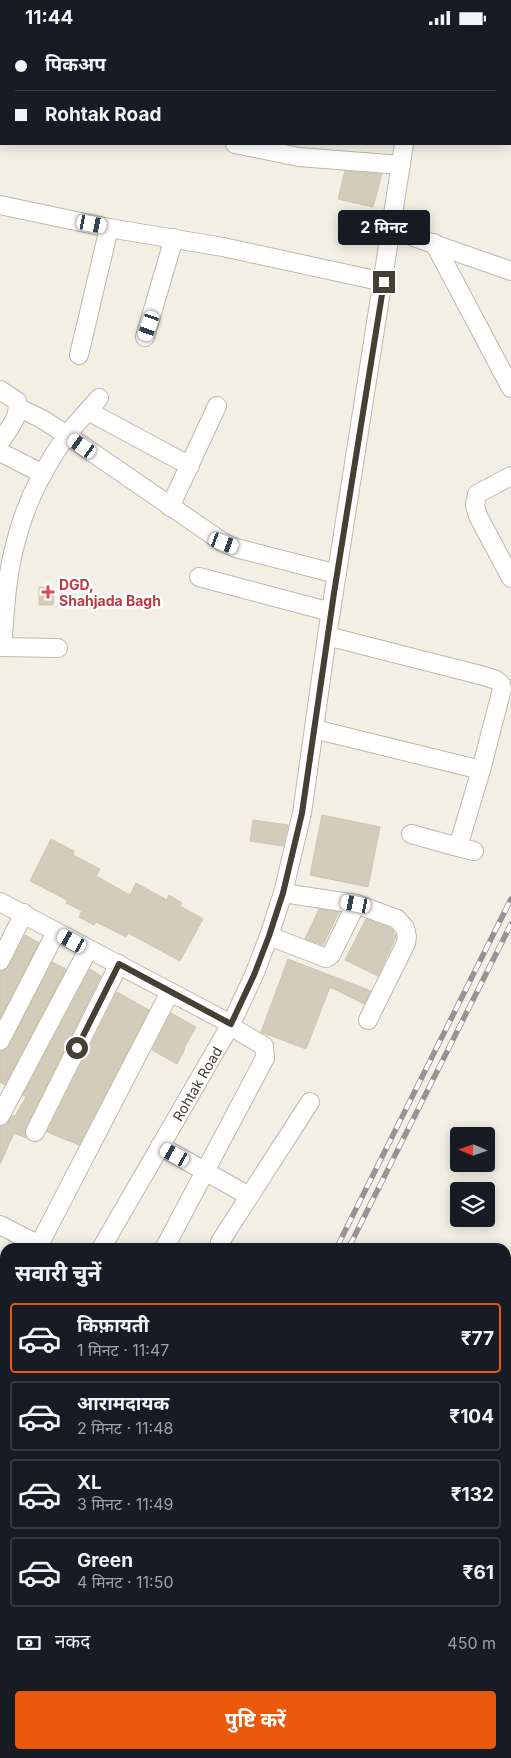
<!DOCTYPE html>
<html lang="hi">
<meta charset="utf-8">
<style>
:root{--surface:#171b24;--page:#20242c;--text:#f1f3f6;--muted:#9ea1a6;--line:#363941;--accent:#ea580c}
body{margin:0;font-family:Inter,"Noto Sans Devanagari",sans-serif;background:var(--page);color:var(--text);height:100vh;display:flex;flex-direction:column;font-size:19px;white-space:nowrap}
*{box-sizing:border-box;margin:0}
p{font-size:16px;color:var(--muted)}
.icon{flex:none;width:28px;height:28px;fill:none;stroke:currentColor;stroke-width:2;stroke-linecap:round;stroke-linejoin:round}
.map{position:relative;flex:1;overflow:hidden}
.side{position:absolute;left:0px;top:1208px;width:511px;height:516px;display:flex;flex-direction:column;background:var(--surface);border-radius:15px 15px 0 0;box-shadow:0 2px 12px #0003}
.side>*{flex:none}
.top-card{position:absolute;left:0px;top:0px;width:511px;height:110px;box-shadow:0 2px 12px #0003;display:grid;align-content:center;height:110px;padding:0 15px;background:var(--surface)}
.needle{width:32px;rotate:272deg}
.tools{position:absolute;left:450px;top:1092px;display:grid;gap:10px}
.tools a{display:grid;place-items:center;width:45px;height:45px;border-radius:5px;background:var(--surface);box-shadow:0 2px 12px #0003;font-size:25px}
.end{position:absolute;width:22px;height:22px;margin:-11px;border:6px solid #444034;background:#fff;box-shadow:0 0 0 2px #fff}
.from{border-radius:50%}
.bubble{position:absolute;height:35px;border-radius:5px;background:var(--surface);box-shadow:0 2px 12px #0003;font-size:16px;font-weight:700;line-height:35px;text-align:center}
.car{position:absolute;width:15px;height:30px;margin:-15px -8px;border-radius:6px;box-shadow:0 0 4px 1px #0007;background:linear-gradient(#fff 24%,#345 0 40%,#fff 0 76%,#345 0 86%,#fff 0)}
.top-card b{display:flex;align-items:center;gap:18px;height:48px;font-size:19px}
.top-card b+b{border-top:1px solid var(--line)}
.top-card i{width:12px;height:12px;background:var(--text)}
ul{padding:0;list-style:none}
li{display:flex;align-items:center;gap:15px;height:70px;margin:0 10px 8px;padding:0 5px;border:2px solid var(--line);border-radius:5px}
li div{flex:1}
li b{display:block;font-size:19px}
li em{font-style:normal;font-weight:700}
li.on{border-color:var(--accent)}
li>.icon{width:45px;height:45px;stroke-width:1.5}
h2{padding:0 15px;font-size:22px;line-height:60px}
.pay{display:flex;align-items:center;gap:12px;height:55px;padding:0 15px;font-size:19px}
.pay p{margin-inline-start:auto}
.cta{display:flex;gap:10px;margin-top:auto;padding:10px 15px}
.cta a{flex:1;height:58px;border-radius:5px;background:var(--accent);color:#fff;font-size:20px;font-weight:700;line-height:58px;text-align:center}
.status{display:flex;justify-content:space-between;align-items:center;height:35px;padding:0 25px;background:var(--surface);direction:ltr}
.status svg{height:14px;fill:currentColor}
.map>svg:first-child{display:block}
.building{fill:#d4ccba;stroke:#cfc5ad}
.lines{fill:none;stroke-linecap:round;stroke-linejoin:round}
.minor-casing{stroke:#beb8a7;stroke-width:20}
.major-casing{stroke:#e4ca61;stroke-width:24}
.minor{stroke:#fff;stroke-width:18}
.major{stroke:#feeb91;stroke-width:21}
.rail-casing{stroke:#949494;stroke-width:5.5}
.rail{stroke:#fff;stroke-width:4;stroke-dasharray:11;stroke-linecap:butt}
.route{stroke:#444034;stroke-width:6}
.health-dot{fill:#e0444e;stroke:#fff;stroke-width:2}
.labels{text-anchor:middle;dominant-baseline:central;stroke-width:5;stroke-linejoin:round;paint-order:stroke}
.health-label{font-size:14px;font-weight:bold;fill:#be3a42;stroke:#fff;text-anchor:start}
.street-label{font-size:14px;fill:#444034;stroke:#fff}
</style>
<div class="status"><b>11:44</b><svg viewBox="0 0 49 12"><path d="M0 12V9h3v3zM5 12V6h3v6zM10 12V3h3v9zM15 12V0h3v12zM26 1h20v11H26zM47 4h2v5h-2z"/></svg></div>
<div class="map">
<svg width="511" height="1723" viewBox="0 0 511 1723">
<rect width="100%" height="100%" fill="#f2f0e4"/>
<!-- building -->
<path class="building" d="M345 136 382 139 373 172 338 164Z
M39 552H51V558H54L53 570H39Z
M322 780 380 792 368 852 310 840Z
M253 785 288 790 283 811 250 806Z
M51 804 74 816 73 820 100 834 96 841 130 860 136 848 167 865 169 860 182 868 180 871 203 884 180 926 128 898 126 902 96 887 94 890 79 882 82 876 66 868 67 865 30 846Z
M319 874 339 877 323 910 305 904Z
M366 884 392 894 396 902 378 941 345 925Z
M25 900 39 908 0 983V937L5 935 9 931Z
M288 924 371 956 364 969 330 952 306 1014 261 997Z
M52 927 66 934 5 1050 0 1047V1017L5 1015 9 1011Z
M90 934 101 941 26 1092 24 1098 26 1103 14 1098 0 1129V1092L6 1090 13 1080 15 1081 26 1062 23 1060Z
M117 957 149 975 79 1110 47 1097Z
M171 978 196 992 184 1013 185 1014 177 1029 152 1015Z"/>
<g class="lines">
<!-- minor casing -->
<g class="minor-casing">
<g id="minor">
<path d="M127 1 128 0"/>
<path d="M361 1V0"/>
<path d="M421 1V0"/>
<path d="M484 1V0"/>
<path d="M0 54 1 55"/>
<path d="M235 109 299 122 401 130"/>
<path d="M0 170 109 193 223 212 384 247"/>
<path d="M391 194 511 236"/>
<path d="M434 208 511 353"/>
<path d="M145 302 174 203"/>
<path d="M79 320 109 193"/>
<path d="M0 355 17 366C21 381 8 395 0 407"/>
<path d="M19 373 42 384 67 400 224 508 236 513 337 539"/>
<path d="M88 376 190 431"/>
<path d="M0 417 43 439"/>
<path d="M511 441 477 459 475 470 478 481 511 543"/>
<path d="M170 472 217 371"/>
<path d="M199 542 331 577"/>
<path d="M327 601 484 641 496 645 501 649 502 654 481 735 458 812 474 816"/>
<path d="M0 612 58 613"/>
<path d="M2 612C5 578 6 543 15 510 24 471 44 432 67 400 77 387 89 375 99 363"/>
<path d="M314 694 481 735"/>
<path d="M411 799 458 812"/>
<path d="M283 858 356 869 397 884 405 893 407 902 406 908 368 985"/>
<path d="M0 867 231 989"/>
<path d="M269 901 326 923 331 920 356 869"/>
<path d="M0 926 24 878"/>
<path d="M0 1006 56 897"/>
<path d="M0 1081 88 915"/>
<path d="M35 1097 119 929"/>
<path d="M160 1111 249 1161"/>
<path d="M0 1190 43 1212"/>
<path d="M220 1207 310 1067"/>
<path d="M38 1212 170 957"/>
<path id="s1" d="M102 1212 231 989 254 940 269 901 283 858 302 778 327 601 404 109"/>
<path d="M165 1212 265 1023 264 1011 230 991"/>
<path d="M0 1284 5 1275"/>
<path d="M506 1344H511"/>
<path d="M257 1719 263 1723"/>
</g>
</g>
<!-- major casing -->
<g class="major-casing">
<path id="major" d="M0 1378 5 1376
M0 1446 5 1450
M506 1500 511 1492
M506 1553 511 1544
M0 1586 5 1590
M218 1719 226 1723
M456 1719 457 1723
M321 1723 322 1719
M379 1723 381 1719
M408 1723 410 1719"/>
</g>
<!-- minor -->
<use href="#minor" class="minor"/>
<!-- major -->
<use href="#major" class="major"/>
<!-- rail casing -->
<g class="rail-casing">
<path id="rail" d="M337 1212 511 864
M349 1212 511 889
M506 1247 511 1245
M506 1259 511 1257
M79 1723 81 1719
M93 1723 95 1719
M105 1723 107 1719
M119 1723 121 1719"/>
</g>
<!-- rail -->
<use href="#rail" class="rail"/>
</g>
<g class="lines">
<!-- route -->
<path class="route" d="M77 1013 119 929 231 989 254 940 269 901 283 858 302 778 334 558 384 247"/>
</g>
<!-- markers -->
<path class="health-dot" d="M45.5 549.5h5v5h5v5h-5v5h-5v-5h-5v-5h5z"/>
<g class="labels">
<!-- health labels -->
<g class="health-label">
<text x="59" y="549">DGD,<tspan x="59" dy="16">Shahjada Bagh</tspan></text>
</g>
<!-- street labels -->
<g class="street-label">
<text stroke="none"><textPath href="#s1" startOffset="189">Rohtak Road</textPath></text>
</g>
</g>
</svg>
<div class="tools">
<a><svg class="needle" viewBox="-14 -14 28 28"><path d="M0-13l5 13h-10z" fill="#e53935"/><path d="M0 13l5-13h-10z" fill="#9ea1a6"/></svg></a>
<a><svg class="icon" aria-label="layers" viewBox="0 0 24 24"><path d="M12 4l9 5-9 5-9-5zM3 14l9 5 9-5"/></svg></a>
</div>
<i class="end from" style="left:77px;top:1013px"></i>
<i class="end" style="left:384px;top:247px"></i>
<div class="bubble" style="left:338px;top:175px;width:92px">2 मिनट</div>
<i class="car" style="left:92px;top:189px;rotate:101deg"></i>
<i class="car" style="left:149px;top:291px;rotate:199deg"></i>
<i class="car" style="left:82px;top:411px;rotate:305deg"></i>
<i class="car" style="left:224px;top:508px;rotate:111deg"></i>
<i class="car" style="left:356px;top:869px;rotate:281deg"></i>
<i class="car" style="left:72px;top:906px;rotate:299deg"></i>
<i class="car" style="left:175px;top:1120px;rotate:299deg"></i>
<div class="top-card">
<b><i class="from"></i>पिकअप</b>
<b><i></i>Rohtak Road</b>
</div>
<section class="side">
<h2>सवारी चुनें</h2>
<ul>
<li class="on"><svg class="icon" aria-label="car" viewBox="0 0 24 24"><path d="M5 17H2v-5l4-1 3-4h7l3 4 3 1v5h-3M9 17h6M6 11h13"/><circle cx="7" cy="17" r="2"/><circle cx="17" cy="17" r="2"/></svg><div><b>किफ़ायती</b><p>1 मिनट · 11:47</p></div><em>₹77</em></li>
<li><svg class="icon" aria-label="car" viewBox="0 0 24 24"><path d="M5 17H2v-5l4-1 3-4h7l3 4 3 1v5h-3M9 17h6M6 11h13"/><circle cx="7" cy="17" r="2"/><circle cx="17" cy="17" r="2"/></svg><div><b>आरामदायक</b><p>2 मिनट · 11:48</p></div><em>₹104</em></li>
<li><svg class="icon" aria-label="car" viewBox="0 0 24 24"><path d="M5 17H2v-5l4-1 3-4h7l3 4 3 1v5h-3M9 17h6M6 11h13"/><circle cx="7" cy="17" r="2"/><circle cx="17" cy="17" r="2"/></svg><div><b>XL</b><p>3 मिनट · 11:49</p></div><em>₹132</em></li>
<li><svg class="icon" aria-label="car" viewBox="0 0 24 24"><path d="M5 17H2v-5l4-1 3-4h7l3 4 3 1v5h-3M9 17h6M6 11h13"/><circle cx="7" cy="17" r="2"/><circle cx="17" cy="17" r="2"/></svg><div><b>Green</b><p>4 मिनट · 11:50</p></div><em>₹61</em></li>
</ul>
<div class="pay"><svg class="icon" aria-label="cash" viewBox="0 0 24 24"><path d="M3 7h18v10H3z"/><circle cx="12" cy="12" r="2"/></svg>नकद<p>450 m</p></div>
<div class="cta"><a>पुष्टि करें</a></div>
</section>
</div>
